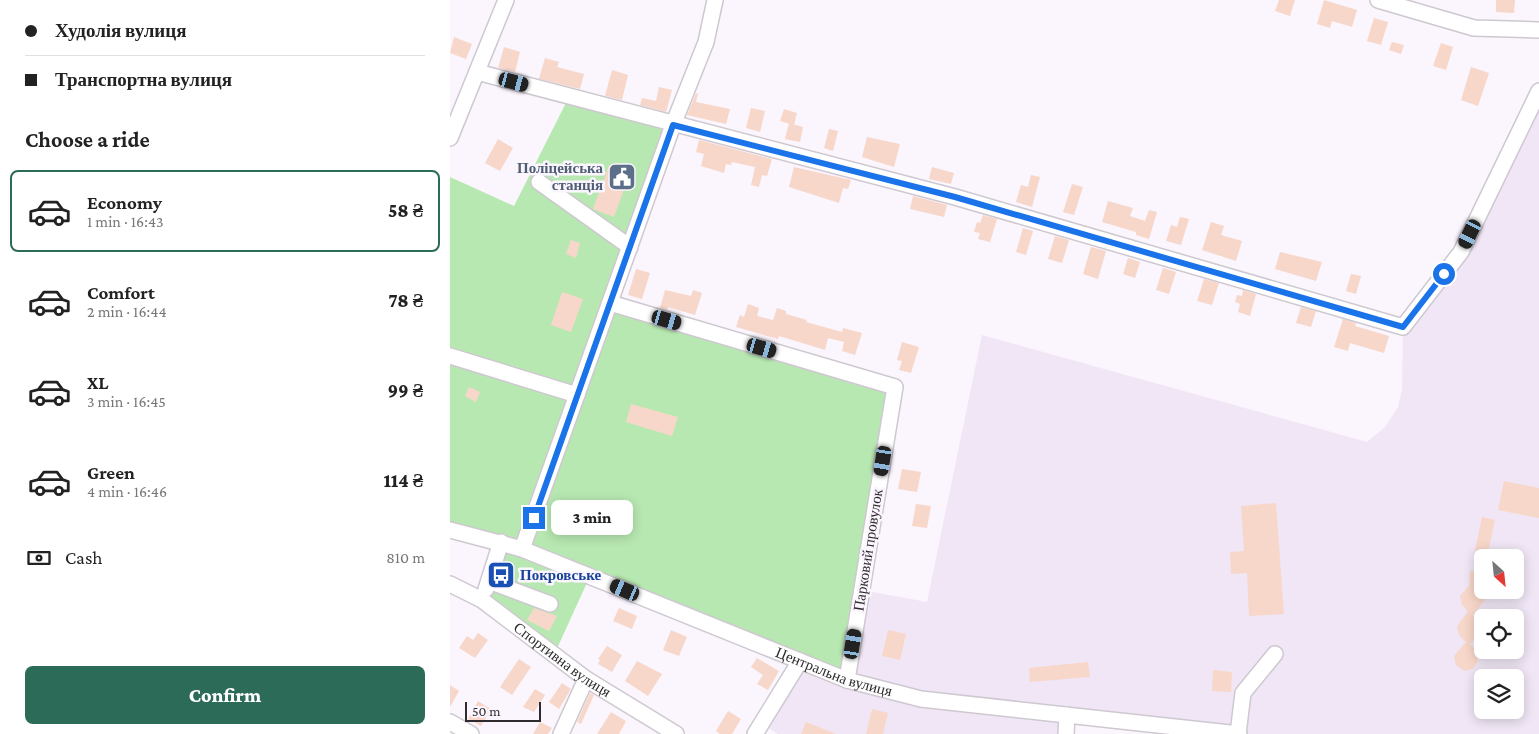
<!DOCTYPE html>
<meta charset="utf-8">
<style>
:root{--surface:#fff;--page:#f2f2f2;--text:#222;--muted:#767676;--line:#e0e0e0;--accent:#2b6b58}
body{margin:0;font-family:"Crimson Pro",serif;background:var(--page);color:var(--text);height:100vh;display:flex;flex-direction:column;font-size:19px;white-space:nowrap}
*{box-sizing:border-box;margin:0}
p{font-size:16px;color:var(--muted)}
.icon{flex:none;width:28px;height:28px;fill:none;stroke:currentColor;stroke-width:2;stroke-linecap:round;stroke-linejoin:round}
.map{position:relative;flex:1;overflow:hidden}
.details{display:flex;flex-direction:column;background:var(--surface);width:450px}
.details>*{flex:none}
.banner{display:grid;align-content:center;height:110px;padding:0 25px;background:var(--surface)}
.needle{width:32px;rotate:153deg}
.controls{position:absolute;left:1024px;top:549px;display:grid;gap:10px}
.controls a{display:grid;place-items:center;width:50px;height:50px;border-radius:8px;background:var(--surface);box-shadow:0 2px 12px #0003;font-size:25px}
.scale{position:absolute;left:15px;bottom:12px;width:76px;box-sizing:border-box;padding-left:5px;border:2px solid #2d2b2e;border-top:0;font-size:14px;line-height:18px;white-space:nowrap;color:#2d2b2e;-webkit-text-stroke:4px #fbf5fd;paint-order:stroke}
.end{position:absolute;width:22px;height:22px;margin:-11px;border:6px solid #1a73e8;background:#fff;box-shadow:0 0 0 2px #fff}
.from{border-radius:50%}
.bubble{position:absolute;height:35px;border-radius:8px;background:var(--surface);box-shadow:0 2px 12px #0003;font-size:16px;font-weight:800;line-height:35px;text-align:center}
.car{position:absolute;width:15px;height:30px;margin:-15px -8px;border-radius:6px;box-shadow:0 0 4px 1px #0007;background:linear-gradient(#222 24%,#8ab4d8 0 40%,#222 0 76%,#8ab4d8 0 86%,#222 0)}
.banner b{display:flex;align-items:center;gap:18px;height:48px;font-size:19px}
.banner b+b{border-top:1px solid var(--line)}
.banner i{width:12px;height:12px;background:var(--text)}
ul{padding:0;list-style:none}
li{display:flex;align-items:center;gap:15px;height:82px;margin:0 10px 8px;padding:0 15px;border:2px solid transparent;border-radius:8px}
li div{flex:1}
li b{display:block;font-size:19px}
li em{font-style:normal;font-weight:800}
li.active{border-color:var(--accent)}
li>.icon{width:45px;height:45px;stroke-width:1.5}
h2{padding:0 25px;font-size:22px;line-height:60px}
.pay{display:flex;align-items:center;gap:12px;height:55px;padding:0 25px;font-size:19px}
.pay p{margin-inline-start:auto}
.button{display:flex;gap:10px;margin-top:auto;padding:10px 25px}
.button a{flex:1;height:58px;border-radius:8px;background:var(--accent);color:#fff;font-size:20px;font-weight:800;line-height:58px;text-align:center}
main{display:flex;flex:1;min-height:0}
.map>svg:first-child{display:block}
.built{fill:#f0e6f5;fill-rule:evenodd}
.green{fill:#b8e8b1}
.building{fill:#f7d7c9}
.lines{fill:none;stroke-linecap:round;stroke-linejoin:round}
.minor-casing{stroke:#cec8d0;stroke-width:18}
.minor{stroke:#fff;stroke-width:15}
.route{stroke:#1a73e8;stroke-width:6}
.labels{text-anchor:middle;dominant-baseline:central;stroke-width:5;stroke-linejoin:round;paint-order:stroke}
.service-label{font-size:15px;font-weight:bold;fill:#4e5e75;stroke:#fbf5fd;text-anchor:end}
.street-label{font-size:15px;fill:#2d2b2e;stroke:#fbf5fd}
.transit-label{font-size:15px;font-weight:bold;fill:#164399;stroke:#fbf5fd;text-anchor:start}
</style>
<main>
<section class="details">
<div class="banner">
<b><i class="from"></i>Худолія вулиця</b>
<b><i></i>Транспортна вулиця</b>
</div>
<h2>Choose a ride</h2>
<ul>
<li class="active"><svg class="icon" aria-label="car" viewBox="0 0 24 24"><path d="M5 17H2v-5l4-1 3-4h7l3 4 3 1v5h-3M9 17h6M6 11h13"/><circle cx="7" cy="17" r="2"/><circle cx="17" cy="17" r="2"/></svg><div><b>Economy</b><p>1 min · 16:43</p></div><em>58 ₴</em></li>
<li><svg class="icon" aria-label="car" viewBox="0 0 24 24"><path d="M5 17H2v-5l4-1 3-4h7l3 4 3 1v5h-3M9 17h6M6 11h13"/><circle cx="7" cy="17" r="2"/><circle cx="17" cy="17" r="2"/></svg><div><b>Comfort</b><p>2 min · 16:44</p></div><em>78 ₴</em></li>
<li><svg class="icon" aria-label="car" viewBox="0 0 24 24"><path d="M5 17H2v-5l4-1 3-4h7l3 4 3 1v5h-3M9 17h6M6 11h13"/><circle cx="7" cy="17" r="2"/><circle cx="17" cy="17" r="2"/></svg><div><b>XL</b><p>3 min · 16:45</p></div><em>99 ₴</em></li>
<li><svg class="icon" aria-label="car" viewBox="0 0 24 24"><path d="M5 17H2v-5l4-1 3-4h7l3 4 3 1v5h-3M9 17h6M6 11h13"/><circle cx="7" cy="17" r="2"/><circle cx="17" cy="17" r="2"/></svg><div><b>Green</b><p>4 min · 16:46</p></div><em>114 ₴</em></li>
</ul>
<div class="pay"><svg class="icon" aria-label="cash" viewBox="0 0 24 24"><path d="M3 7h18v10H3z"/><circle cx="12" cy="12" r="2"/></svg>Cash<p>810 m</p></div>
<div class="button"><a>Confirm</a></div>
</section>
<div class="map">
<svg width="1089" height="734" viewBox="0 0 1089 734">
<rect width="100%" height="100%" fill="#fbf5fd"/>
<!-- built -->
<path class="built" d="M1089 91V734H789L617 715 616 734H328L311 724 412 590 477 602 532 335 917 442 935 427 948 407 952 390 953 327 1011 252ZM1032 558H1065V590H1032ZM1032 618H1065V650H1032ZM1032 678H1065V710H1032Z"/>
<!-- green -->
<path class="green" d="M119 97 223 125 160 303 445 387 397 680 140 576 104 655 32 600 51 542 0 530V177L64 206Z"/>
<!-- building -->
<path class="building" d="M829 0H845L840 16 825 11Z
M874 0 907 10 902 27 882 21 880 28 867 24Z
M1046 0H1065L1064 13 1046 12Z
M924 18 938 22 931 45 917 41Z
M4 37 22 44 16 59 0 53Z
M942 42 954 45 951 54 939 50Z
M991 43 1003 47 996 70 983 66Z
M54 47 70 52 65 72 48 68Z
M95 58 109 62 107 67 134 74 130 89 89 79Z
M1021 67 1039 73 1028 106 1011 100Z
M162 70 178 75 172 100 155 96Z
M209 87 222 90 216 112 190 105 192 98 206 101Z
M246 93 248 94 246 102 280 109 276 124 237 115Z
M301 108 315 111 310 132 296 128Z
M334 109 347 113 344 125 330 121Z
M339 123 353 127 350 142 335 139Z
M379 129 388 131 383 151 374 148Z
M417 137 450 144 444 167 412 157Z
M48 139 63 148 50 171 35 163Z
M249 140 322 159 317 176 312 175 309 187 301 185 305 167 282 162 281 165 276 164 274 173 251 166 254 154 246 152Z
M159 165 180 173 164 217 143 209Z
M344 167 401 180 398 189 393 188 389 203 339 187Z
M482 167 504 173 501 184 479 179Z
M581 175 590 177 582 207 566 202 571 185 578 187Z
M622 184 633 187 624 215 613 212Z
M463 196 497 205 494 217 460 209Z
M658 201 683 208 680 216 695 221 699 210 707 212 699 239 686 235V232L652 222Z
M533 215 547 219 540 242 528 239 530 233 524 232 527 222 530 223Z
M730 217 739 219 731 245 716 241 721 225 727 227Z
M761 222 774 226 771 235 792 241 786 261 752 250Z
M573 228 583 231 576 255 566 252Z
M605 236 619 240 612 263 598 259Z
M121 240 130 243 126 258 116 254Z
M641 247 656 251 648 279 633 274Z
M830 252 872 262 866 281 825 269Z
M678 258 690 262 685 278 673 274Z
M713 268 726 272 719 294 706 290Z
M186 269 200 273 192 299 178 295Z
M901 274 911 276 906 294 896 291Z
M754 279 769 283 762 305 747 301Z
M215 290 241 296 243 290 252 293 245 315 218 307 217 310 210 308Z
M793 290 806 294 800 316 788 312 790 304 785 302 787 295 792 296Z
M112 292 133 299 121 332 101 325Z
M298 304 309 308 307 316 323 320 327 308 336 311V314L357 320 356 322 392 332 393 328 412 333 405 355 392 351 394 342 378 338 375 350 329 336 328 339 286 327 290 315 294 317Z
M851 307 866 311 861 327 846 323Z
M893 319 906 323 905 326 939 336 934 353 900 343 898 351 884 347Z
M452 342 469 347 461 373 449 370 452 361 447 360Z
M19 387 30 392 26 402 15 396Z
M181 404 228 417 222 436 176 422Z
M452 469 471 472 467 492 448 489Z
M1054 481 1089 488V518L1048 510Z
M826 503 834 614 799 616 797 573 781 574 780 552 794 551 791 506Z
M466 504 481 506 477 528 462 526Z
M1032 517 1045 520 1038 553 1025 550Z
M1020 571 1032 572 1030 588 1035 600 1023 615 1029 621 1031 630 1020 644 1027 652 1028 661 1023 669 1014 671 1006 665 1004 656 1016 642 1009 635 1007 626 1018 611 1012 605 1010 596 1019 586Z
M84 608 107 616 99 631 77 620Z
M169 608 187 616 182 629 163 621Z
M221 630 237 637 229 656 213 650Z
M438 630 456 634 450 660 432 656Z
M28 633 38 640 25 658 9 648 17 636 23 640Z
M157 646 172 655 162 672 148 664 150 660 148 659Z
M307 658 329 671 318 690 307 684 313 675 301 667Z
M69 659 81 667 62 695 50 687Z
M187 661 212 674 198 696 175 681Z
M638 662 640 677 580 682 579 668Z
M763 670 782 672 781 692 762 691Z
M112 683 121 689 109 709 99 702Z
M0 685 9 691 0 707Z
M85 689 95 695 84 712 73 707Z
M140 693 144 695 131 724 127 722Z
M28 701 41 709 31 726 18 719Z
M422 709 438 713 433 734H416Z
M278 711 291 719 282 734H270L266 731Z
M161 712 176 721 169 734H147Z
M90 722 102 728 98 734H83Z
M356 722 386 734H351Z"/>
<g class="lines">
<!-- minor casing -->
<g class="minor-casing">
<g id="minor">
<path d="M928 0 1024 28 1089 30"/>
<path d="M27 72 505 197 953 327 1011 252 1089 91"/>
<path d="M0 138 56 0"/>
<path d="M89 182 180 247"/>
<path d="M160 303 445 387 397 680"/>
<path d="M0 356 127 395"/>
<path id="s1" d="M0 530 72 549 397 680 471 699 789 734"/>
<path d="M72 549 223 125 256 42 265 0"/>
<path d="M39 581 100 604"/>
<path id="s2" d="M0 584 32 600 136 679 226 734"/>
<path d="M36 589 51 542"/>
<path d="M0 722 21 734"/>
<path d="M111 734 136 679"/>
<path d="M305 734 350 661"/>
<path d="M616 734 617 715"/>
<path d="M788 734 793 693 825 654"/>
</g>
</g>
<!-- minor -->
<use href="#minor" class="minor"/>
</g>
<g class="lines">
<!-- route -->
<path class="route" d="M84 518 223 125 505 197 953 327 994 274"/>
</g>
<!-- icons -->
<defs>
<g id="civic-square" transform="scale(1.4375)"><rect x="-9" y="-9" width="18" height="18" rx="4" fill="#5c6f8a" stroke="#fbf5fd"/><path d="M-.6-6.5H3V-4.5H.6V-3L4-1V1h2V6H-6V1h2V-1L-.6-3ZM-1.2 2.5V6h2.4V2.5Z" fill="#fff"/></g>
<g id="bus-square" transform="scale(1.4375)"><rect x="-9" y="-9" width="18" height="18" rx="4" fill="#1a4fb4" stroke="#fbf5fd"/><path d="M-5-6H5V4H4V6H2V4H-2V6H-4V4H-5ZM-3.5-4V0h7V-4ZM-3.5 1.2v1.5H-2V1.2ZM2 1.2v1.5H3.5V1.2Z" fill="#fff"/></g>
</defs>
<g fill-rule="evenodd">
<use href="#civic-square" x="172" y="177"/>
<use href="#bus-square" x="51" y="575"/>
</g>
<g class="labels">
<!-- service labels -->
<g class="service-label">
<text x="153" y="168">Поліцейська<tspan x="153" dy="17">станція</tspan></text>
</g>
<!-- street labels -->
<g class="street-label">
<text transform="translate(418 550) rotate(-81)">Парковий провулок</text>
<text stroke="none"><textPath href="#s2" startOffset="136">Спортивна вулиця</textPath></text>
<text stroke="none"><textPath href="#s1" startOffset="410">Центральна вулиця</textPath></text>
</g>
<!-- transit labels -->
<g class="transit-label">
<text x="70" y="575">Покровське</text>
</g>
</g>
</svg>
<div class="controls">
<a><svg class="needle" viewBox="-14 -14 28 28"><path d="M0-13l5 13h-10z" fill="#e53935"/><path d="M0 13l5-13h-10z" fill="#767676"/></svg></a>
<a><svg class="icon" aria-label="locate" viewBox="0 0 24 24"><circle cx="12" cy="12" r="6"/><path d="M12 2v4M12 18v4M2 12h4M18 12h4"/></svg></a>
<a><svg class="icon" aria-label="layers" viewBox="0 0 24 24"><path d="M12 4l9 5-9 5-9-5zM3 14l9 5 9-5"/></svg></a>
</div>
<div class="scale">50 m</div>
<i class="end from" style="left:994px;top:274px"></i>
<i class="end" style="left:84px;top:518px"></i>
<div class="bubble" style="left:101px;top:500px;width:82px">3 min</div>
<i class="car" style="left:64px;top:82px;rotate:105deg"></i>
<i class="car" style="left:1020px;top:234px;rotate:206deg"></i>
<i class="car" style="left:217px;top:320px;rotate:106deg"></i>
<i class="car" style="left:312px;top:348px;rotate:106deg"></i>
<i class="car" style="left:433px;top:461px;rotate:189deg"></i>
<i class="car" style="left:175px;top:590px;rotate:293deg"></i>
<i class="car" style="left:403px;top:644px;rotate:9deg"></i>
</div>
</main>
